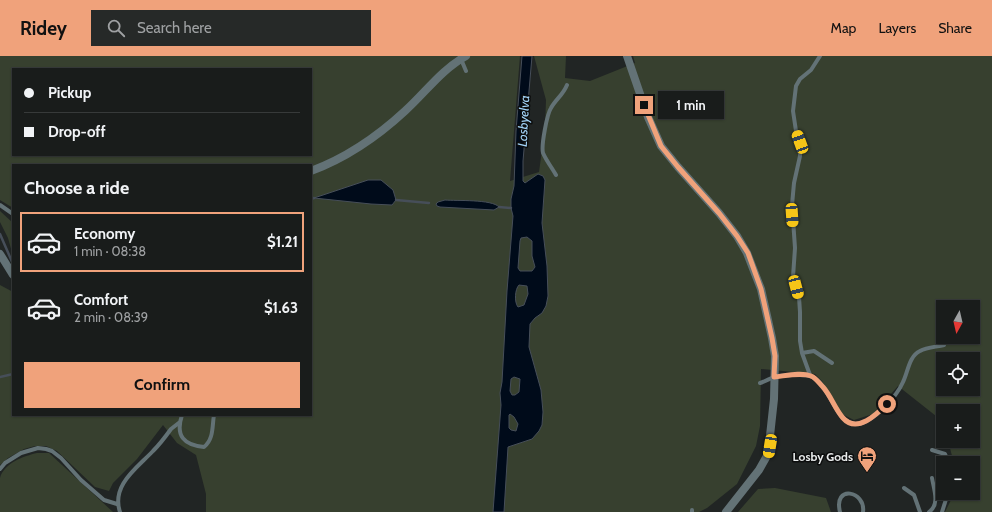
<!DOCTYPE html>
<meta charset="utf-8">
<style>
:root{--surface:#191c1b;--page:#262928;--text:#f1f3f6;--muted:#9fa1a3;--line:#373a3a;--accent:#f0a27b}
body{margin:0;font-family:Cabin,sans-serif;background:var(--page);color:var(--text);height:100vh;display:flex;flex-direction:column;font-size:15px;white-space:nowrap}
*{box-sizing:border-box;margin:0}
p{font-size:13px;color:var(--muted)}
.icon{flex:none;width:22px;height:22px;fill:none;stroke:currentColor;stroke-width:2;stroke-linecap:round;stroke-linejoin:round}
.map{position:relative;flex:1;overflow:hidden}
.sheet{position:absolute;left:12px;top:108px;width:300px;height:252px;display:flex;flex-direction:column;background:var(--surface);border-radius:0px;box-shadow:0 1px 3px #0004,0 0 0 1px var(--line)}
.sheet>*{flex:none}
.top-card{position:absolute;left:12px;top:12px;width:300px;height:88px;border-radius:0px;box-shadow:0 1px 3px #0004,0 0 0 1px var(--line);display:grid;align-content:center;height:88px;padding:0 12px;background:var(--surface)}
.needle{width:26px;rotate:188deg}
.tools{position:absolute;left:936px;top:244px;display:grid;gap:8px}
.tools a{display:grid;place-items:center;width:44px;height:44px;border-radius:0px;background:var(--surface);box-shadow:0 1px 3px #0004,0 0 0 1px var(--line);font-size:20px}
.end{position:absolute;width:18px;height:18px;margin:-9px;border:5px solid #f0a27b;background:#111;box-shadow:0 0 0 2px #111}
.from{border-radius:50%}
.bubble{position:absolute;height:28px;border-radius:0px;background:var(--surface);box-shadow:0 1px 3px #0004,0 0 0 1px var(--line);font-size:13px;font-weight:700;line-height:28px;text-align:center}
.car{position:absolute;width:12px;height:24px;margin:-12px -6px;border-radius:5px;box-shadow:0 0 3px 1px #0007;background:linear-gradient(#f5c518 24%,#345 0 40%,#f5c518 0 76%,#345 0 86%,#f5c518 0)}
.top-card b{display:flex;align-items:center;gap:14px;height:38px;font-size:15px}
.top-card b+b{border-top:1px solid var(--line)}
.top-card i{width:10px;height:10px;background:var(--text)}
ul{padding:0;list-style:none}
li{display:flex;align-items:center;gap:12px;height:60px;margin:0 8px 6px;padding:0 4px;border:2px solid transparent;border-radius:0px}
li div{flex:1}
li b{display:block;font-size:15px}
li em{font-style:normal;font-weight:700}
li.on{border-color:var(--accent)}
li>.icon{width:36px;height:36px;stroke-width:1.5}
h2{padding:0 12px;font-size:18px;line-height:48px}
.primary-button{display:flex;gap:8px;margin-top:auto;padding:8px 12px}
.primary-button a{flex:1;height:46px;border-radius:0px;background:var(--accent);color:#111;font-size:16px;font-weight:700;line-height:46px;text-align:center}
header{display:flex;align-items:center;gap:24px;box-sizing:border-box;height:56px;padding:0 20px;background:var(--accent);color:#111}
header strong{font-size:19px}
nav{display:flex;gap:22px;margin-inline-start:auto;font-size:14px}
.search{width:280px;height:36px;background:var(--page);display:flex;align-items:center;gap:10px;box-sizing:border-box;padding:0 14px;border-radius:0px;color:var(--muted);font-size:15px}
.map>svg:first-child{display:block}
.green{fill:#37402f;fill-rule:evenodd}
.water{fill:#000b1a;stroke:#464e59;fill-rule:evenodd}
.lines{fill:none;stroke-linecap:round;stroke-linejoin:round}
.stream{stroke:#464e59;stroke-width:2.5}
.service{stroke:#637276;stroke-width:4}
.minor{stroke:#637276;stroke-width:8}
.route{stroke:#f0a27b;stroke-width:5}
.labels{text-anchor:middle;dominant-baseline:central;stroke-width:3;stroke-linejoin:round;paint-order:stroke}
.poi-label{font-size:12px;font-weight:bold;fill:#e8ebeb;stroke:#0c0d0d;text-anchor:end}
.water-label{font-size:13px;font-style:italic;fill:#a3d4f9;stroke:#0c0d0d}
</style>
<header>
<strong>Ridey</strong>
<div class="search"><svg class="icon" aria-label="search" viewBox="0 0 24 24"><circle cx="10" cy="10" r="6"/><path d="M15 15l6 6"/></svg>Search here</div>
<nav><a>Map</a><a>Layers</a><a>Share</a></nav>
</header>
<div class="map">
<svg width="992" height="456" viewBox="0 0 992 456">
<rect width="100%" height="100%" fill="#212524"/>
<!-- green -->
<path class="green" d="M0 0H520L510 125 539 116 545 73 546 44 534 0H566L565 22 590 25 635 7 633 0H992V456H945L951 444V437H973V407H954L948 385H973V355H943V369L936 360 898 330 873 358 854 364 840 357 822 325 815 318 761 313 760 370 756 390 737 428 707 452 699 456H206V438L196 399 177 387 163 369 137 403 113 427 109 435 95 431 57 395 46 390H35L24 393 8 402 0 409V229L13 236V359H311V109H13V152L0 144ZM13 13H311V99H13ZM943 251H973V281H943ZM943 303H973V333H943Z
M0 155 13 167V200L8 182 0 166Z
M37 397H49L113 456H0C0 447 0 429 0 422 4 407 24 400 37 397Z
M775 432 826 442 831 456H738L758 433Z"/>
<!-- water -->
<path class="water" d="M522 0H532L523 105V125L525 127 538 118 543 120 545 124 542 167 547 210 548 240 546 250 542 257 535 262 530 268 529 291 541 334 543 356 542 369 539 375 532 383 508 391 504 456H493L501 349 500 337 502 326 507 235 513 160 511 152V143L514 130 516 75ZM527 181 532 185V200L535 211 532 215H520L518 212 520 185 521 182ZM519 229 527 230 528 238 524 249 518 251C514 246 515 233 519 229ZM514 321 520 323 519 336 515 339H512L510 335 511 323ZM510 358 514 361 518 368 516 375 511 374 509 372V359Z
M368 124H381L393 134 396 144 392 149 371 148 314 142Z
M445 144C456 145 492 143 499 151L494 154 440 151 437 150 436 148 438 146Z"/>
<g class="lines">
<!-- stream -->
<path class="stream" d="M311 143 314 142
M396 144 429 147
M499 151 511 152
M0 178 13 208
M0 321 13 318"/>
<!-- service -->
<path class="service" d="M461 3 466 15
M556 119C552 112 546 104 543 97 541 90 547 58 551 52 556 43 563 39 567 29
M0 149 13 158
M802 297 814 295 832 307
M810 319 802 297 800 285V256L799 241 793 221 795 192 792 149 794 127 800 100V86L796 75 793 55 796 30 800 23 811 14 820 0
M760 327C766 325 769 323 774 321 780 319 804 318 810 320 831 327 834 369 857 368 873 367 897 340 903 326 908 316 909 300 920 295 927 291 937 291 944 289
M182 359C175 380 184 389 204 391 214 383 212 370 214 359
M932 394 945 398 949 407
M0 413 5 407 21 397 38 392 46 393 52 395 61 402 81 424 104 444 117 448
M904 432 914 439 920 456
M120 456C111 429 137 412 153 395 160 388 166 380 171 373L180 366
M692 456V454
M840 456C833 428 866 435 863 456
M929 456C940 448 934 434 932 422
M942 456 948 437"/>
<!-- minor -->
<path class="minor" d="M627 0 648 61 661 90 678 111 719 157 737 180 747 197 761 233 772 282 775 300 774 343 768 398 759 414 726 456
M311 115C346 102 378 80 405 55 426 36 441 14 466 0
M0 198 13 219"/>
</g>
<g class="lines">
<!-- route -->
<path class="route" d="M644 49 661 90 678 111 719 157 737 180 748 197 761 233 772 282 775 300 774 321C785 320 801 316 811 320 816 322 819 327 823 331 831 340 835 353 843 362 857 378 877 358 887 348"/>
</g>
<!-- icons -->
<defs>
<g id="hotel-pin" transform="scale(1)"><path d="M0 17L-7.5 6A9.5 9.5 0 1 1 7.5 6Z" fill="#f0a27b" stroke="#0c0d0d"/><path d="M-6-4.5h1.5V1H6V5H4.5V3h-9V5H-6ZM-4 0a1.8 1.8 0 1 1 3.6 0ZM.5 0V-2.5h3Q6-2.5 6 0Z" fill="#111"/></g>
</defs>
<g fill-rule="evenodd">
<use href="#hotel-pin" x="867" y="400"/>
</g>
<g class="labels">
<!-- poi labels -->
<g class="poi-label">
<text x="853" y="400">Losby Gods</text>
</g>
<!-- water labels -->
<g class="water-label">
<text transform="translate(523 65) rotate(-87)">Losbyelva</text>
</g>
</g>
</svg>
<div class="tools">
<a><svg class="needle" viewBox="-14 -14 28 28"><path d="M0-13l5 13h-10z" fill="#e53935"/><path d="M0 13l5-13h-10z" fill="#9fa1a3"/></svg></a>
<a><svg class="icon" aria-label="locate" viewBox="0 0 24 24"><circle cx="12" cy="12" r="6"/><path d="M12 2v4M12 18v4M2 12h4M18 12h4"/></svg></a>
<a>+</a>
<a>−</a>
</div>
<i class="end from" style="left:887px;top:348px"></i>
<i class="end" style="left:644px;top:49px"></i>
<div class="bubble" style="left:658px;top:35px;width:66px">1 min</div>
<i class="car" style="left:800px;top:86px;rotate:340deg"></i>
<i class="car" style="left:792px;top:159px;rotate:176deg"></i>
<i class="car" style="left:796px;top:231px;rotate:165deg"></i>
<i class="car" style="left:770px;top:390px;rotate:189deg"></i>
<div class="top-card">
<b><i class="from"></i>Pickup</b>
<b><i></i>Drop-off</b>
</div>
<section class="sheet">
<h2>Choose a ride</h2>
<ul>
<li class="on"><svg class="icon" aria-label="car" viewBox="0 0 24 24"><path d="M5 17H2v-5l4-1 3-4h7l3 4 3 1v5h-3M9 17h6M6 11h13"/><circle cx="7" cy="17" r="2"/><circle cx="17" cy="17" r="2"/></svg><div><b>Economy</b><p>1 min · 08:38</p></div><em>$1.21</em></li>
<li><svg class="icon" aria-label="car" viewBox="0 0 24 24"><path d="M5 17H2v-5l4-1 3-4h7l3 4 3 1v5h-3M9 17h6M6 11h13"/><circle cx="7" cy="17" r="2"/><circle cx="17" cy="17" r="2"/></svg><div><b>Comfort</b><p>2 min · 08:39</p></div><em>$1.63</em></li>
</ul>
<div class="primary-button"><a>Confirm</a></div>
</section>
</div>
